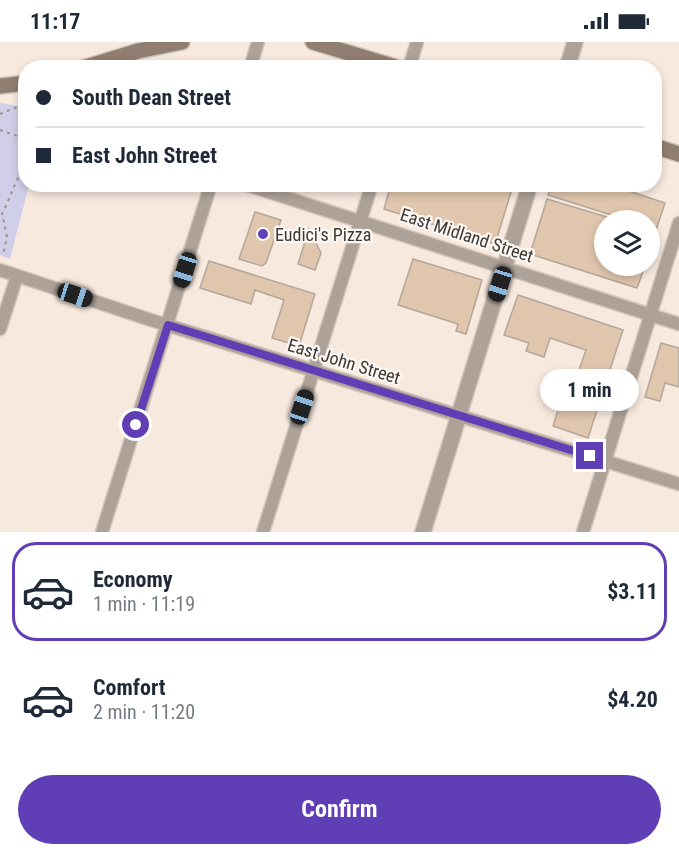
<!DOCTYPE html>
<meta charset="utf-8">
<style>
:root{--surface:#fff;--page:#f2f2f3;--text:#1f2937;--muted:#747a83;--line:#e0e1e3;--accent:#603eb6}
body{margin:0;font-family:"Roboto Condensed",sans-serif;background:var(--page);color:var(--text);height:100vh;display:flex;flex-direction:column;font-size:22px;white-space:nowrap}
*{box-sizing:border-box;margin:0}
p{font-size:20px;color:var(--muted)}
.icon{flex:none;width:33px;height:33px;fill:none;stroke:currentColor;stroke-width:2;stroke-linecap:round;stroke-linejoin:round}
.map{position:relative;height:490px;overflow:hidden}
.drawer{display:flex;flex-direction:column;background:var(--surface);flex:1}
.drawer>*{flex:none}
.banner{position:absolute;left:18px;top:18px;width:644px;height:132px;border-radius:24px;box-shadow:0 3px 9px #0003;display:grid;align-content:center;height:132px;padding:0 18px;background:var(--surface)}
.controls{position:absolute;left:594px;top:168px;display:grid;gap:12px}
.controls a{display:grid;place-items:center;width:66px;height:66px;border-radius:50%;background:var(--surface);box-shadow:0 3px 9px #0003;font-size:30px}
.end{position:absolute;width:27px;height:27px;margin:-14px;border:8px solid #603eb6;background:#fff;box-shadow:0 0 0 3px #fff}
.from{border-radius:50%}
.bubble{position:absolute;height:42px;border-radius:21px;background:var(--surface);box-shadow:0 3px 9px #0003;font-size:20px;font-weight:700;line-height:42px;text-align:center}
.car{position:absolute;width:18px;height:36px;margin:-18px -9px;border-radius:8px;box-shadow:0 0 4px 2px #0007;background:linear-gradient(#222 24%,#8ab4d8 0 40%,#222 0 76%,#8ab4d8 0 86%,#222 0)}
.banner b{display:flex;align-items:center;gap:21px;height:57px;font-size:22px}
.banner b+b{border-top:2px solid var(--line)}
.banner i{width:15px;height:15px;background:var(--text)}
ul{padding:10px 0 0;list-style:none}
li{display:flex;align-items:center;gap:18px;height:99px;margin:0 12px 9px;padding:0 6px;border:3px solid transparent;border-radius:24px}
li div{flex:1}
li b{display:block;font-size:22px}
li em{font-style:normal;font-weight:700}
li.active{border-color:var(--accent)}
li>.icon{width:54px;height:54px;stroke-width:1.5}
.cta{display:flex;gap:12px;margin-top:auto;padding:12px 18px}
.cta a{flex:1;height:69px;border-radius:36px;background:var(--accent);color:#fff;font-size:24px;font-weight:700;line-height:69px;text-align:center}
.status{display:flex;justify-content:space-between;align-items:center;height:42px;padding:0 30px;background:var(--surface);direction:ltr}
.status svg{height:16px;fill:currentColor}
.map>svg:first-child{display:block}
.green{fill:#d1cee9}
.building{fill:#e1c6ae;stroke:#b3a69b;stroke-width:1.5}
.lines{fill:none;stroke-linecap:round;stroke-linejoin:round}
.minor-casing{stroke:#d2c6bc;stroke-width:15}
.tertiary-casing{stroke:#d2c6bc;stroke-width:18}
.secondary-casing{stroke:#d2c6bc;stroke-width:18}
.path{stroke:#9c928a;stroke-width:2;stroke-dasharray:3 4.5;stroke-linecap:butt}
.minor{stroke:#aea298;stroke-width:12}
.tertiary{stroke:#aea298;stroke-width:15}
.secondary{stroke:#907e70;stroke-width:15}
.route{stroke:#603eb6;stroke-width:8}
.poi-dot{fill:#603eb6;stroke:#fef8f4;stroke-width:2}
.labels{text-anchor:middle;dominant-baseline:central;stroke-width:4.5;stroke-linejoin:round;paint-order:stroke}
.poi-label{font-size:18px;fill:#3d3833;stroke:#fef8f4;text-anchor:start}
.street-label{font-size:18px;fill:#3d3833;stroke:#fef8f4}
</style>
<div class="status"><b>11:17</b><svg viewBox="0 0 49 12"><path d="M0 12V9h3v3zM5 12V6h3v6zM10 12V3h3v9zM15 12V0h3v12zM26 1h20v11H26zM47 4h2v5h-2z"/></svg></div>
<div class="map">
<svg width="679" height="490" viewBox="0 0 679 490">
<rect width="100%" height="100%" fill="#f7e9de"/>
<!-- green -->
<path class="green" d="M0 61 25 65 26 142 29 143 10 217 0 213Z"/>
<!-- building -->
<path class="building" d="M391 142H507L513 144 495 202 384 167Z
M552 142H608L665 161 656 188 650 186V178H627L548 153Z
M547 157 617 178H604V224H645L637 246 530 212Z
M255 170 281 178 266 221 262 224 239 217Z
M309 187 321 211 315 228 298 222Z
M413 217 482 238 466 292 456 289 458 282 398 263Z
M209 219 315 252 299 304 272 296 284 258 255 248 251 262 200 246Z
M518 253 623 288 606 340 578 331 586 308 550 296 544 315 526 309 529 301 504 293Z
M661 301 679 306V345L665 341 660 359 645 355Z
M570 330 606 341 588 396 553 384Z"/>
<g class="lines">
<!-- minor casing -->
<g class="minor-casing">
<path id="minor" d="M250 26 258 0
M409 26 417 0
M244 142 679 282
M0 228 154 279 679 442
M0 287 17 234
M102 490 211 142
M263 490 372 142
M583 490 679 181"/>
</g>
<!-- tertiary casing -->
<g class="tertiary-casing">
<path id="tertiary" d="M567 26 575 0
M423 490 530 142"/>
</g>
<!-- secondary casing -->
<g class="secondary-casing">
<path id="secondary" d="M313 0 399 26
M83 26 138 9 182 0
M0 44 26 41
M654 104 679 112"/>
</g>
<!-- path -->
<path class="path" d="M0 72 24 62
M0 88 26 97
M5 166 26 117
M2 170 7 195 3 213"/>
<!-- minor -->
<use href="#minor" class="minor"/>
<!-- tertiary -->
<use href="#tertiary" class="tertiary"/>
<!-- secondary -->
<use href="#secondary" class="secondary"/>
</g>
<g class="lines">
<!-- route -->
<path class="route" d="M136 383 168 283 590 414"/>
</g>
<!-- markers -->
<circle class="poi-dot" cx="263" cy="192" r="6"/>
<g class="labels">
<!-- poi labels -->
<g class="poi-label">
<text x="275" y="192">Eudici's Pizza</text>
</g>
<!-- street labels -->
<g class="street-label">
<text transform="translate(467 193) rotate(18)">East Midland Street</text>
<text transform="translate(344 319) rotate(17)">East John Street</text>
</g>
</g>
</svg>
<div class="controls">
<a><svg class="icon" aria-label="layers" viewBox="0 0 24 24"><path d="M12 4l9 5-9 5-9-5zM3 14l9 5 9-5"/></svg></a>
</div>
<i class="end from" style="left:136px;top:383px"></i>
<i class="end" style="left:590px;top:414px"></i>
<div class="bubble" style="left:540px;top:327px;width:99px">1 min</div>
<i class="car" style="left:185px;top:228px;rotate:197deg"></i>
<i class="car" style="left:500px;top:242px;rotate:197deg"></i>
<i class="car" style="left:75px;top:253px;rotate:108deg"></i>
<i class="car" style="left:302px;top:365px;rotate:18deg"></i>
<div class="banner">
<b><i class="from"></i>South Dean Street</b>
<b><i></i>East John Street</b>
</div>
</div>
<section class="drawer">
<ul>
<li class="active"><svg class="icon" aria-label="car" viewBox="0 0 24 24"><path d="M5 17H2v-5l4-1 3-4h7l3 4 3 1v5h-3M9 17h6M6 11h13"/><circle cx="7" cy="17" r="2"/><circle cx="17" cy="17" r="2"/></svg><div><b>Economy</b><p>1 min · 11:19</p></div><em>$3.11</em></li>
<li><svg class="icon" aria-label="car" viewBox="0 0 24 24"><path d="M5 17H2v-5l4-1 3-4h7l3 4 3 1v5h-3M9 17h6M6 11h13"/><circle cx="7" cy="17" r="2"/><circle cx="17" cy="17" r="2"/></svg><div><b>Comfort</b><p>2 min · 11:20</p></div><em>$4.20</em></li>
</ul>
<div class="cta"><a>Confirm</a></div>
</section>
